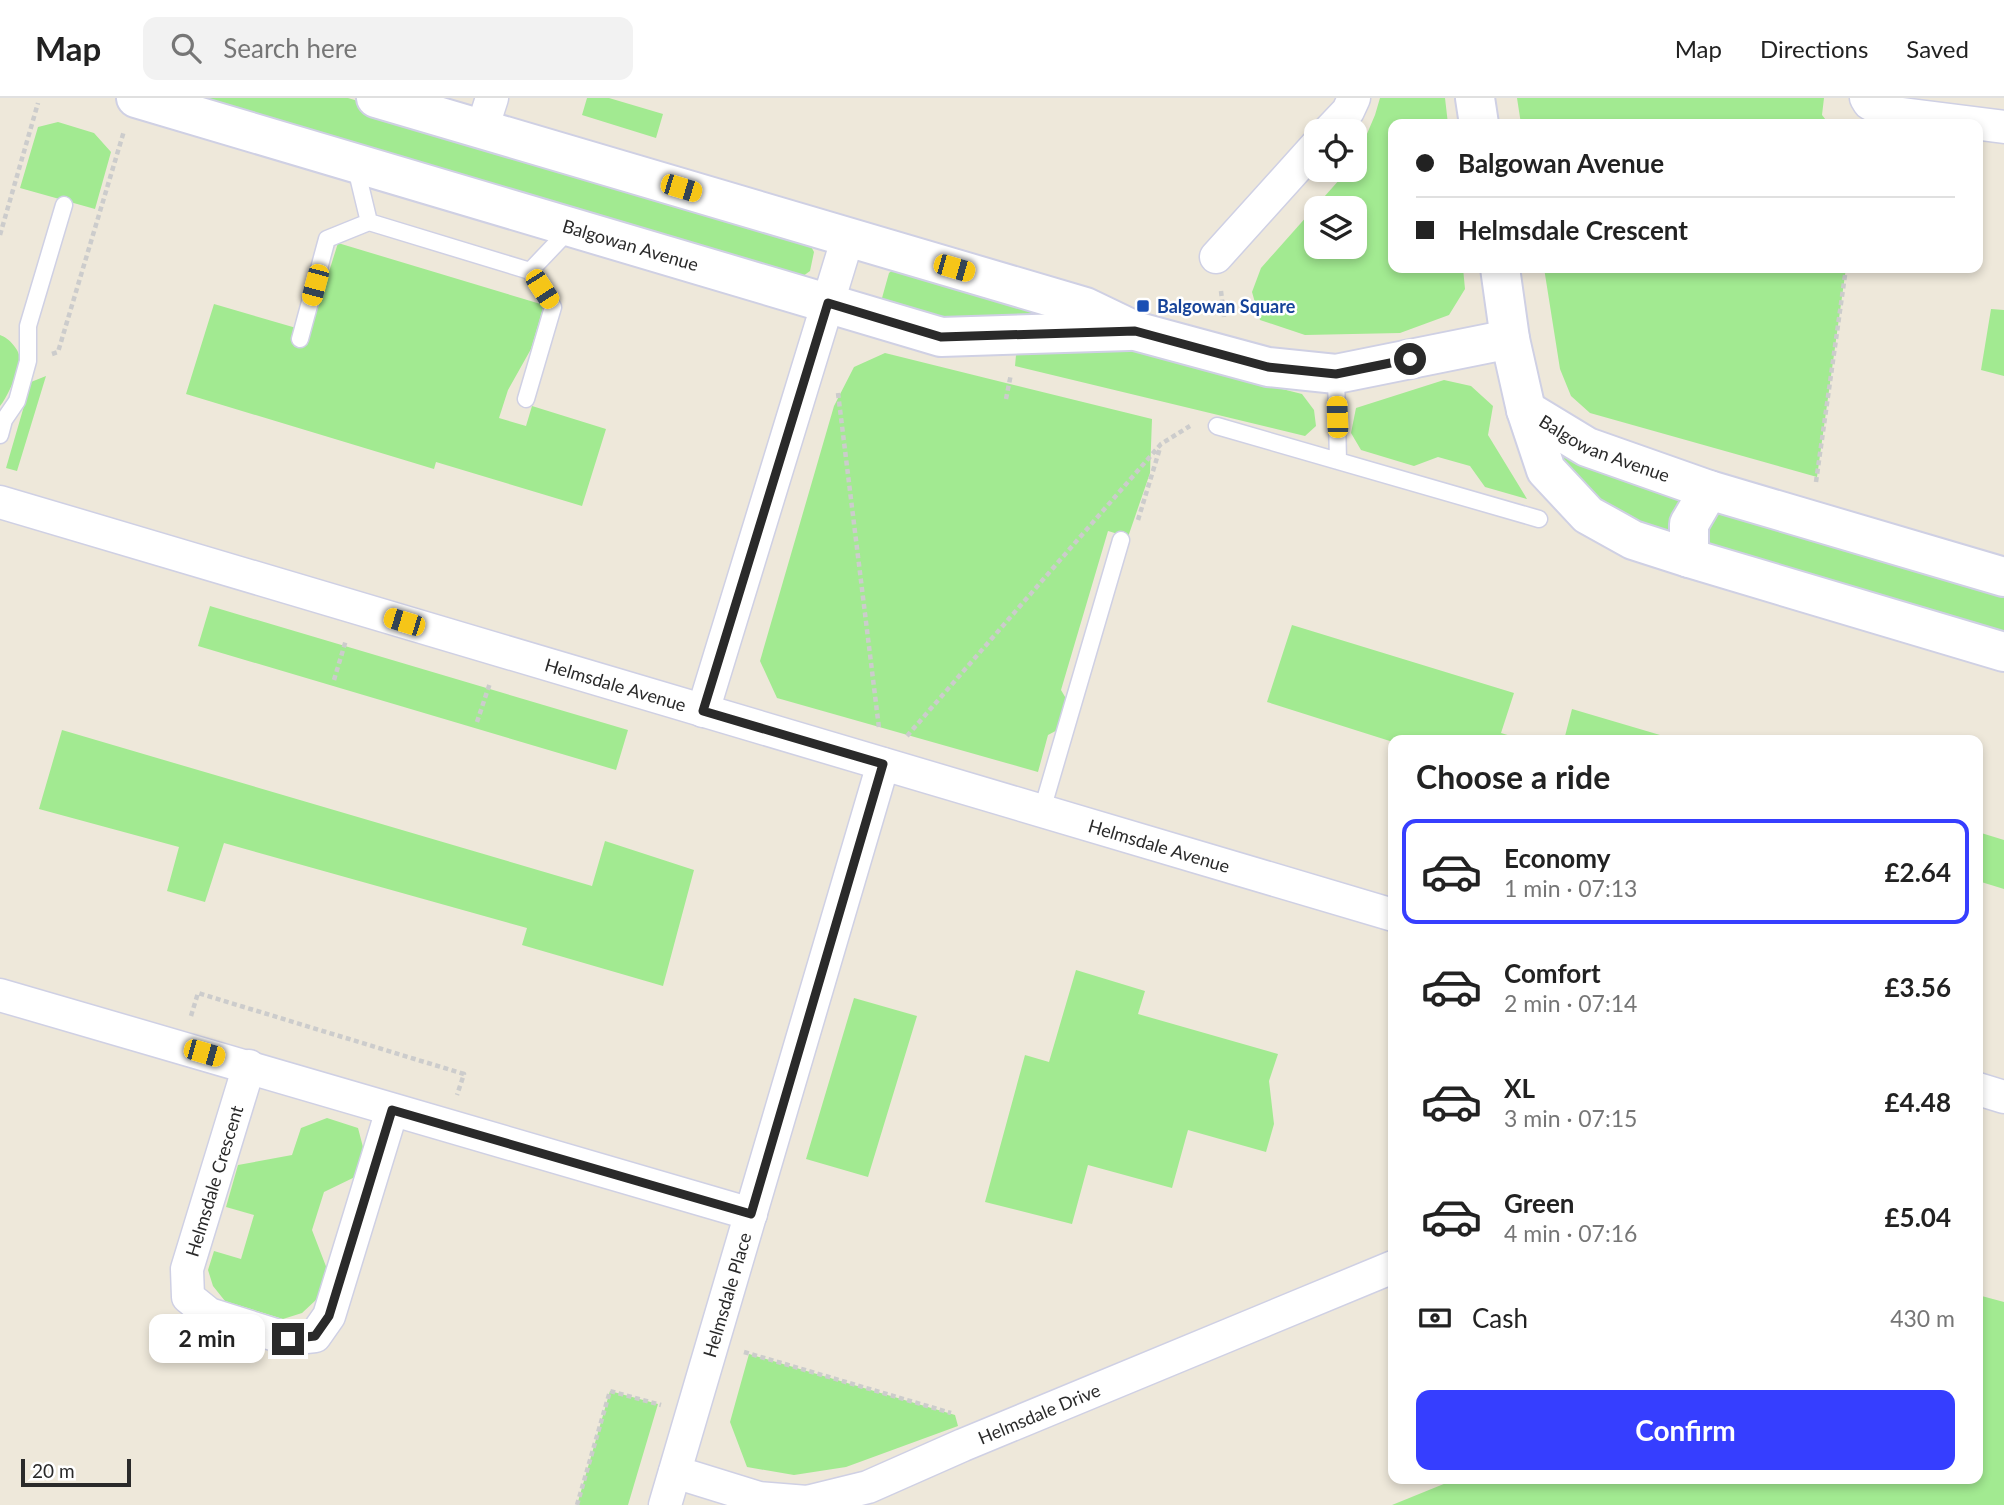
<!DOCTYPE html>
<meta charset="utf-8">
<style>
:root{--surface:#fff;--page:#f2f2f2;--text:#222;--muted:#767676;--line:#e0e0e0;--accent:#363eff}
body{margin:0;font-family:Lato,sans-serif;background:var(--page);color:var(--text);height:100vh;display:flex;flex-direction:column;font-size:26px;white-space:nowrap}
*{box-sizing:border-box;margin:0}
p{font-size:23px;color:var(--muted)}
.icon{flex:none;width:38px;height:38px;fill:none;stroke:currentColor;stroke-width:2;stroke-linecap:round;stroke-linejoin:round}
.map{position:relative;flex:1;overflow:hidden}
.details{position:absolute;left:1388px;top:637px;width:595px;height:749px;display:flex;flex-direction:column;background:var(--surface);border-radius:14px;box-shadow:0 4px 10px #0003}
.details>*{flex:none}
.hud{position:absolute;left:1388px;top:21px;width:595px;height:154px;border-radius:14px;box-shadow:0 4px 10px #0003;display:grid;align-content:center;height:154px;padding:0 28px;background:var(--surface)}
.fabs{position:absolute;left:1304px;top:21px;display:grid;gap:14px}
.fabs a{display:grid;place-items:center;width:63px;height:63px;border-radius:14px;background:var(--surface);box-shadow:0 4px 10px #0003;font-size:35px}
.scale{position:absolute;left:21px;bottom:18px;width:110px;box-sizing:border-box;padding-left:7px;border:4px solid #2a2a2a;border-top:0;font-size:19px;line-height:24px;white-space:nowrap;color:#2a2a2a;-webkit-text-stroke:5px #fff;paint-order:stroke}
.end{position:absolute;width:32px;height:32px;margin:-16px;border:9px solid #2a2a2a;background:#fff;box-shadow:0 0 0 4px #fff}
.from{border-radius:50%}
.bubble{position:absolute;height:49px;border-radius:14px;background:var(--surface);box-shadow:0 4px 10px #0003;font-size:23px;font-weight:700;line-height:49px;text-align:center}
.car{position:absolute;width:21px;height:42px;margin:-21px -10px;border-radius:9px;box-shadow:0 0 5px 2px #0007;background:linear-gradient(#f5c518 24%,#345 0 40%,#f5c518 0 76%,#345 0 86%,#f5c518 0)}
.hud b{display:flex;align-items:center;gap:24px;height:66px;font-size:26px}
.hud b+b{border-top:2px solid var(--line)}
.hud i{width:18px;height:18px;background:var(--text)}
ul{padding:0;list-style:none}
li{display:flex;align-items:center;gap:21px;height:105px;margin:0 14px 10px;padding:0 14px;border:4px solid transparent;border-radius:14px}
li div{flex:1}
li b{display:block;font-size:26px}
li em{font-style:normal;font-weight:700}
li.current{border-color:var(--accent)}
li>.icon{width:63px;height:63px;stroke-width:1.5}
h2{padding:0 28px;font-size:32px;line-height:84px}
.pay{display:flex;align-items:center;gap:18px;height:77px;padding:0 28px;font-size:26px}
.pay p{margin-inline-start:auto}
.action{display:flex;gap:14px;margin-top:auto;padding:14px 28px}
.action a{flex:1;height:80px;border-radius:14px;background:var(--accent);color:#fff;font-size:28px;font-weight:700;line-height:80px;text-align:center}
header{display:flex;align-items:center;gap:42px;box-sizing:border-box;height:98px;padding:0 35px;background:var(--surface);border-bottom:2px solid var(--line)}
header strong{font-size:33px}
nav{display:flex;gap:38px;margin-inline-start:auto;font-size:24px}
.search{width:490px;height:63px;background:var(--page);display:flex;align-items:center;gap:18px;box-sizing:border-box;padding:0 24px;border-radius:14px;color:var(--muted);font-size:26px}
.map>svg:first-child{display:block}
.green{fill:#a2ea91;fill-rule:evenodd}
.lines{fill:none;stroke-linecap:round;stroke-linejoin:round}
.service-casing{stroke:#cfd0e4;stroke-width:19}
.minor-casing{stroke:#cfd0e4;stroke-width:35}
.tertiary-casing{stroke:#cfd0e4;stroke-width:42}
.path{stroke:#ccc;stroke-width:4.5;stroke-dasharray:5 3.5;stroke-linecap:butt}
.service{stroke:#fff;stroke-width:16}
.minor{stroke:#fff;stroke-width:32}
.tertiary{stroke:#fff;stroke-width:38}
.route{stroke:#2a2a2a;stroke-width:9}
.transit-dot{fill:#1a4fb4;stroke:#fff;stroke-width:2.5}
.labels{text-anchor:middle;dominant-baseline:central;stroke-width:5;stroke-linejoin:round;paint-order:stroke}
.street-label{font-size:18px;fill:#2a2a2a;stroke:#fff}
.transit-label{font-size:18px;font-weight:bold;fill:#164399;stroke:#fff;text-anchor:start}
</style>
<header>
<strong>Map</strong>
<div class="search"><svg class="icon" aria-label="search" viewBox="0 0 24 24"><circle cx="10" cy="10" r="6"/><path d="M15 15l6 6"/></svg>Search here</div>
<nav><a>Map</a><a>Directions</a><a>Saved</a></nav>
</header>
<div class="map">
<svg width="2004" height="1407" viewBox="0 0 2004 1407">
<rect width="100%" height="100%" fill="#eee8da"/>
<!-- green -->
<path class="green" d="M172 0H348L805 137 814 154 810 173 795 184Z
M587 0H609L663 16 656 40 582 17Z
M1380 0H1445L1448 26H1393V170H1463L1465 191 1449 217 1400 235 1305 237 1260 222 1252 194 1261 170 1348 72H1354L1355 64 1375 17ZM1316 110H1354V149H1316Z
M1517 0H1824L1822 17 1829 26H1521Z
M58 24 94 35 111 54 95 111 20 90 38 29Z
M338 145 544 207 531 251 508 292 499 320 526 328 532 308 606 331 582 408 436 364 434 371 186 296 214 206 310 234Z
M901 165 1071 214 968 234 890 213 882 200 889 175Z
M1544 170H1846L1817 379 1590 315 1571 298 1560 271Z
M1991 211 2004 212V278L1981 272Z
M0 237C9 240 20 252 20 262 20 271 6 302 0 308Z
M1073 250 1132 253 1302 296 1314 312 1316 328 1305 338 1015 268 1016 257Z
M885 255 1152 321 1150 375 1128 439 1108 433 1061 592 1071 609 1065 628 1048 637 1038 674 777 600 760 563 834 308 854 269Z
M46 278 17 373 6 370 31 284Z
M1444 282 1471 288 1493 308 1488 337 1527 401 1485 389 1470 368 1438 359 1414 368 1361 352 1351 335 1356 310Z
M1557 346 1690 399 1676 446 1621 427 1549 353Z
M1711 412 2004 490V542L1707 454 1701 424Z
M210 508 628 632 616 672 198 548Z
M1292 527 1514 595 1501 635 1524 642 1393 644 1267 604Z
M1572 611 1677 642H1564Z
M62 632 592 788 605 743 694 772 663 888 522 847 527 830 224 745 205 804 167 793 179 749 39 711Z
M1978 734 2004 742V791L1978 783Z
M1076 872 1145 893 1138 916 1278 956 1269 983 1274 1026 1266 1054 1188 1032 1172 1090 1088 1067 1072 1126 985 1104 1025 957 1049 964Z
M854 900 917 918 868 1079 806 1061Z
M327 1020 358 1030 364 1053 357 1078 324 1094 312 1132 327 1171 317 1201 302 1215 283 1221 225 1203 213 1188 208 1172 214 1153 241 1161 254 1117 226 1109 238 1067 292 1057 301 1030Z
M1978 1197 2004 1204V1407H1392L1456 1381H1978Z
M749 1256 955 1317 958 1328 846 1369 794 1377 747 1369 730 1324Z
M610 1293 658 1306 628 1407H577Z"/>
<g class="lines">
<!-- service casing -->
<g class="service-casing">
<path id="service" d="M355 66 369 124 530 173 570 131
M300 241 327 141 369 124
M1336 276 1338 363
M526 301 553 209 530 173
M1217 328 1539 421
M0 337 4 322 17 303 28 263V228L64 107
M1042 712 1121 442"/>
</g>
<!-- minor casing -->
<g class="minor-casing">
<g id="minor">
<path d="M1866 0 1869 5 1886 14 2004 29"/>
<path d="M482 31 492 0"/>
<path d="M1329 33 1348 13 1354 0"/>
<path d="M1216 159 1316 48"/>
<path id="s1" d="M0 404 1393 817"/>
<path d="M703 613 848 139"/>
<path d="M0 897 751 1116"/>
<path d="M249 968 187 1171 188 1199 209 1216 288 1241 315 1238 329 1218 392 1012"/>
<path d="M1978 991 2004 999"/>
<path id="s2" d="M675 1374 759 1400 807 1404 868 1389 963 1347 1393 1169"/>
<path id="s3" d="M665 1407 883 666"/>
</g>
</g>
<!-- tertiary casing -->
<g class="tertiary-casing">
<g id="tertiary">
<path id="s4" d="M136 0 941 239 1129 233"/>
<path d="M376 0 1085 209 1135 233 1268 269 1336 276 1510 241"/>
<path d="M1475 0 1479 26"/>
<path d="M1500 170 1510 241 1526 312 1546 372 1588 417 1633 442 1689 460 2004 554"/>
<path id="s5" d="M1526 312 1587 349 1709 392 2004 479"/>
<path d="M1689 460V426L1709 392"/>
</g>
</g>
<!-- path -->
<path class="path" d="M0 137 38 5
M1221 193 1224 219
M52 256 58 254 124 33
M838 295 879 630
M1006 301 1011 276
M1816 384 1846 170
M1138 422 1160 350
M334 582 346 542
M477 624 490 585
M907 638 1161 346 1190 328
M191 918 198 895 464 976 457 997
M744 1254 951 1315
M577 1407 610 1293 661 1307"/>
<!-- service -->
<use href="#service" class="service"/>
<!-- minor -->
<use href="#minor" class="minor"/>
<!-- tertiary -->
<use href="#tertiary" class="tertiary"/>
</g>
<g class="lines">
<!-- route -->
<path class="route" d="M288 1241 315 1238 329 1218 392 1012 751 1116 883 666 703 613 828 205 941 239 1135 233 1268 269 1336 276 1410 261"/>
</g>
<!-- markers -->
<rect class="transit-dot" x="1136" y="201" width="14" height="14" rx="3.5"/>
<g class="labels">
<!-- street labels -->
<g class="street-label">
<text stroke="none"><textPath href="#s4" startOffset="516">Balgowan Avenue</textPath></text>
<text stroke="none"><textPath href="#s5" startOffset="88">Balgowan Avenue</textPath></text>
<text stroke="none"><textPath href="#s1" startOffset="642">Helmsdale Avenue</textPath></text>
<text stroke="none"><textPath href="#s1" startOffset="1209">Helmsdale Avenue</textPath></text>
<text transform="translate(214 1083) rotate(-73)">Helmsdale Crescent</text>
<text stroke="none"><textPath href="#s3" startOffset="219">Helmsdale Place</textPath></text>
<text stroke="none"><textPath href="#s2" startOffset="385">Helmsdale Drive</textPath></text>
</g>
<!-- transit labels -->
<g class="transit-label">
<text x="1157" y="208">Balgowan Square</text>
</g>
</g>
</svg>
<div class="fabs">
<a><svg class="icon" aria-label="locate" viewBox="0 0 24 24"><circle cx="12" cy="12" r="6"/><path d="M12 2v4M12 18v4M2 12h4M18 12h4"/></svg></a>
<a><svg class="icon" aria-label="layers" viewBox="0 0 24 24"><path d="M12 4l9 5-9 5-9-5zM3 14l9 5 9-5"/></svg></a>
</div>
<div class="scale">20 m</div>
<i class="end from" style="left:1410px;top:261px"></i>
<i class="end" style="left:288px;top:1241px"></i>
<div class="bubble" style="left:149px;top:1216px;width:116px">2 min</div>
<i class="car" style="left:681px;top:90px;rotate:107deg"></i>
<i class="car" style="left:954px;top:170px;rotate:106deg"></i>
<i class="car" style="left:315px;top:187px;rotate:195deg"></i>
<i class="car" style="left:542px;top:191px;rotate:147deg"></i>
<i class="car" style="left:1337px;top:319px;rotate:358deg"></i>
<i class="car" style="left:404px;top:524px;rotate:287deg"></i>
<i class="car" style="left:204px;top:955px;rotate:106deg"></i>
<div class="hud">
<b><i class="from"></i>Balgowan Avenue</b>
<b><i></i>Helmsdale Crescent</b>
</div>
<section class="details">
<h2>Choose a ride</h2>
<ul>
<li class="current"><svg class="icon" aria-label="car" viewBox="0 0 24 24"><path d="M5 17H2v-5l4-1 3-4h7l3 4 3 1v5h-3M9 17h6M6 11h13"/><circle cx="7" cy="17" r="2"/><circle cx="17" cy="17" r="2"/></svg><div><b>Economy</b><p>1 min · 07:13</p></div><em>£2.64</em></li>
<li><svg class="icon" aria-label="car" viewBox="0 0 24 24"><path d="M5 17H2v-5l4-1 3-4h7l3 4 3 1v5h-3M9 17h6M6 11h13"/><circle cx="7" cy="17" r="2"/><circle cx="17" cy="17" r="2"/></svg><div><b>Comfort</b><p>2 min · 07:14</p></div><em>£3.56</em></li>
<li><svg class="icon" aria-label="car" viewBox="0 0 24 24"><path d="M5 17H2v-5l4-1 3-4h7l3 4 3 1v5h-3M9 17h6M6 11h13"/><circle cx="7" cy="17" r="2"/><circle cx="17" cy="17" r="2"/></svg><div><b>XL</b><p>3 min · 07:15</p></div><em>£4.48</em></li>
<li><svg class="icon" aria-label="car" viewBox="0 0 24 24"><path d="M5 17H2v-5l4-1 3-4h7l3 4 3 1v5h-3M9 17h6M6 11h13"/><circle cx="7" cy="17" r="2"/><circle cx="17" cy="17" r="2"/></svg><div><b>Green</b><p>4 min · 07:16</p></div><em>£5.04</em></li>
</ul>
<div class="pay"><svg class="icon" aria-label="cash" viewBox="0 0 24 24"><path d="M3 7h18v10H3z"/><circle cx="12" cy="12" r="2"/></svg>Cash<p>430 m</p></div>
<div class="action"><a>Confirm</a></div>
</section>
</div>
